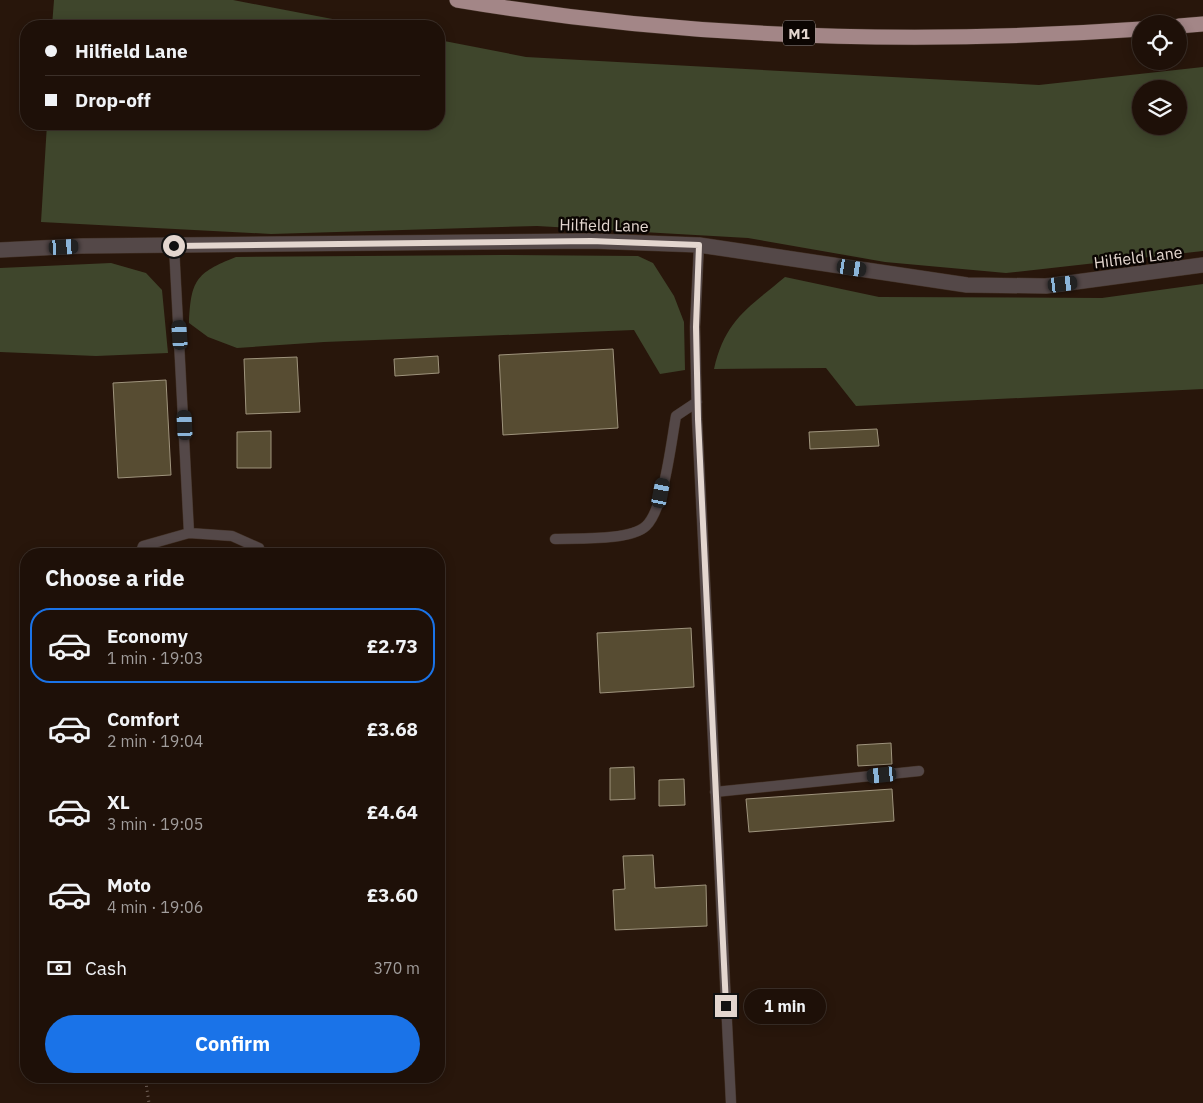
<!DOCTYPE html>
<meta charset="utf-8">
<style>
:root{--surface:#1e1008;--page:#261912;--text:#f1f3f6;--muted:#a19d9c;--line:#3c3029;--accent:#1a73e8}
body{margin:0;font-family:"IBM Plex Sans",sans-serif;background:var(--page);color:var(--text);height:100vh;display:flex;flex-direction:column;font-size:19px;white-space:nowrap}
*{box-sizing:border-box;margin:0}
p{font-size:16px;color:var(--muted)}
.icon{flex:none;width:28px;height:28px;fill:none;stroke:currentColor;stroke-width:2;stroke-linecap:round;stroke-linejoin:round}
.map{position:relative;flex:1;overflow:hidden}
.sheet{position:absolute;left:20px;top:548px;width:425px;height:535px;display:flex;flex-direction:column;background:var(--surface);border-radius:20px;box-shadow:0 2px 12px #0003,0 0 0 1px var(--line)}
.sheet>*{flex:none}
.guide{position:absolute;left:20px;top:20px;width:425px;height:110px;border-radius:20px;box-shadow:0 2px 12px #0003,0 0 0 1px var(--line);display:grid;align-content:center;height:110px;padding:0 25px;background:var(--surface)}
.tools{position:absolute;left:1132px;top:15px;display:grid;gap:10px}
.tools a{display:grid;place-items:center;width:55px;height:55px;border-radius:50%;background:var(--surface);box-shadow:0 2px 12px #0003,0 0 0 1px var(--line);font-size:25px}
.end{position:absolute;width:22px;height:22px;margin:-11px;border:6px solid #e3d6cf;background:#111;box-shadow:0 0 0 2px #111}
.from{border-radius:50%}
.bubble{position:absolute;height:35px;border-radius:18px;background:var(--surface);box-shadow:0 2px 12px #0003,0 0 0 1px var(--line);font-size:16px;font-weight:800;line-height:35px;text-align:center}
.car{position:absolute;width:15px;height:30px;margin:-15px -8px;border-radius:6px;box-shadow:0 0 4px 1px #0007;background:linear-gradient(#222 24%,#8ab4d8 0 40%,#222 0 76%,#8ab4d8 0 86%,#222 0)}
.guide b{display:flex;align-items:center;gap:18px;height:48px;font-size:19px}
.guide b+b{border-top:1px solid var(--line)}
.guide i{width:12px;height:12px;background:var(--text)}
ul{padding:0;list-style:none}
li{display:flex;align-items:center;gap:15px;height:75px;margin:0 10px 8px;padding:0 15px;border:2px solid transparent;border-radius:20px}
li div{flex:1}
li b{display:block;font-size:19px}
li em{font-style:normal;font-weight:800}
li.on{border-color:var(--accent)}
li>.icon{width:45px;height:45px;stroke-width:1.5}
h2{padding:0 25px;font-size:22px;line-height:60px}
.pay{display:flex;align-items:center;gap:12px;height:55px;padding:0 25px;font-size:19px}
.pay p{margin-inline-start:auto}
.button{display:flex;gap:10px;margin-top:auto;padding:10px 25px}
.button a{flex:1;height:58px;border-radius:30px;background:var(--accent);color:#fff;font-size:20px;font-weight:800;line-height:58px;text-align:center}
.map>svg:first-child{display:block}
.forest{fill:#3f462c;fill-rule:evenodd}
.building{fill:#574c32;stroke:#9f947d}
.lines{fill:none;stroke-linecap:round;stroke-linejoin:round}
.lane-casing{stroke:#423126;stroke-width:11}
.street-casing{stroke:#423126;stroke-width:16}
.highway-casing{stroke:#423126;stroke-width:16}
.path{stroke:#77675e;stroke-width:3;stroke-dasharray:1 4;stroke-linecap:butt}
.lane{stroke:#544848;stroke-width:10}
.street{stroke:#544848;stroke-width:15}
.highway{stroke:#a38687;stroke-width:15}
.route{stroke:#e3d6cf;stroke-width:6}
.labels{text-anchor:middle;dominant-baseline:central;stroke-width:5;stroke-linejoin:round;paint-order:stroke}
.shield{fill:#0b0502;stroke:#a29792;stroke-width:1}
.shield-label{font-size:15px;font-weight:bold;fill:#e3d6cf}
.street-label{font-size:16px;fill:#e3d6cf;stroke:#0b0502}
</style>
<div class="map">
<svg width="1203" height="1103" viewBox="0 0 1203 1103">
<rect width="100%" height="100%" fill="#28160b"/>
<!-- forest -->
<path class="forest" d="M54 0H233L369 26H52Z
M439 40 526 57 1039 85 1203 67V251L1006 273 885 262 748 238 537 226 271 234 41 222 47 124H439ZM1141 89H1179V126H1141Z
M501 255 638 256 653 263 674 296 684 322 685 370 660 374 634 330 324 342 237 348 208 337 189 323C191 281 195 273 236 257Z
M111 263 146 273 162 290 168 353 96 356 0 352V268Z
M785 277 879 297 1102 298 1203 284V389L856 406 826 368 714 369C725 320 748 308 785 277Z"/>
<!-- building -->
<path class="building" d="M613 349 618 428 503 435 499 355Z
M438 356 439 373 395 376 394 359Z
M297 357 300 412 246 414 244 359Z
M166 380 171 475 118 478 113 383Z
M877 429 879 446 810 449 809 432Z
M271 431V468H237V432Z
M691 628 694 687 600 693 597 633Z
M891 743 892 764 858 766 857 745Z
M634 767 635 799 610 800V768Z
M684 779 685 805 659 806V780Z
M892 789 894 821 749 832 746 799Z
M653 855 655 888 706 885 707 926 615 930 613 890 625 889 623 856Z"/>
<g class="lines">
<!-- lane casing -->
<g class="lane-casing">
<path id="lane" d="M699 245 695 327 697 419 731 1103
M189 533 232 536 259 548V554
M555 539C577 538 630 541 646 526 664 509 671 443 676 416L697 402
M140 554 143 546 189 533 174 246
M715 792 919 771"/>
</g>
<!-- street casing -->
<g class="street-casing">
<path id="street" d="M0 250 81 246 591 241 699 245 967 285 1046 286 1203 265"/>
</g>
<!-- highway casing -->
<g class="highway-casing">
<path id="highway" d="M457 0C682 38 915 45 1141 29
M1179 26 1203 24"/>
</g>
<!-- path -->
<path class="path" d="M145 1076 149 1103"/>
<!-- lane -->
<use href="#lane" class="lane"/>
<!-- street -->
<use href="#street" class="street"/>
<!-- highway -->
<use href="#highway" class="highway"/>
</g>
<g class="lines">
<!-- route -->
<path class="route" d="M174 246 591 241 699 245 696 327 698 419 726 1006"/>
</g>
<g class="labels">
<!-- shield labels -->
<rect class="shield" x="783" y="20.5" width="32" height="25" rx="4"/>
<g class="shield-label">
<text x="799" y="33">M1</text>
</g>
<!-- street labels -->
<g class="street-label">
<text transform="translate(604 225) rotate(1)">Hilfield Lane</text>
<text transform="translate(1138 257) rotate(-7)">Hilfield Lane</text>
</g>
</g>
</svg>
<div class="tools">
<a><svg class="icon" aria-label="locate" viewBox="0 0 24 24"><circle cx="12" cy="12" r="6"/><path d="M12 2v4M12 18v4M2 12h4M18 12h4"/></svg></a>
<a><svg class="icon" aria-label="layers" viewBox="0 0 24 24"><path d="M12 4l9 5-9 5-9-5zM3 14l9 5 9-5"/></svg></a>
</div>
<i class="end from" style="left:174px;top:246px"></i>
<i class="end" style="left:726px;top:1006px"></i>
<div class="bubble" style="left:744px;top:989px;width:82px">1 min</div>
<i class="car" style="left:64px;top:247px;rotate:87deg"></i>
<i class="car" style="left:852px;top:268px;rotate:99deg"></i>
<i class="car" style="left:1063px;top:284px;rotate:83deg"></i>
<i class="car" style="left:180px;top:335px;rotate:356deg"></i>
<i class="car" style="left:185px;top:425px;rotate:357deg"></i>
<i class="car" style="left:661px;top:493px;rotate:11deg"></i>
<i class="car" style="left:882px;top:775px;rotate:264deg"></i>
<div class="guide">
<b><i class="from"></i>Hilfield Lane</b>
<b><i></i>Drop-off</b>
</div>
<section class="sheet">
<h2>Choose a ride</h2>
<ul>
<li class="on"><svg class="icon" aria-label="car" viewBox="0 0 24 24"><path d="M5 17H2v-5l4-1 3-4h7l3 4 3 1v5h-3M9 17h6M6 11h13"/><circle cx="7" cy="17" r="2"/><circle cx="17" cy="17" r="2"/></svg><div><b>Economy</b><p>1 min · 19:03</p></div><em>£2.73</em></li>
<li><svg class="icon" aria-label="car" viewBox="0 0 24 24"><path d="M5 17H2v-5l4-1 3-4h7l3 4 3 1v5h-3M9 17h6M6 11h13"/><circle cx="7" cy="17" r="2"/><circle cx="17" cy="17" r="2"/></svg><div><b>Comfort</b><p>2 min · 19:04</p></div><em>£3.68</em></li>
<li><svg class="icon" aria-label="car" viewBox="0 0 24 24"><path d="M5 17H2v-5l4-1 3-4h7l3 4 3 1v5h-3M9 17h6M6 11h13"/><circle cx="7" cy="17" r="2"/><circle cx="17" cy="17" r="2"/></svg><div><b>XL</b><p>3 min · 19:05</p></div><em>£4.64</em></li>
<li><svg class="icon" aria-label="car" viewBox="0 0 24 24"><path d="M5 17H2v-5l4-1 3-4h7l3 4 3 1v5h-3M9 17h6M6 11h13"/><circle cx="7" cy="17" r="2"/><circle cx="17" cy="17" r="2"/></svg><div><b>Moto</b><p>4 min · 19:06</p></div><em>£3.60</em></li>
</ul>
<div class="pay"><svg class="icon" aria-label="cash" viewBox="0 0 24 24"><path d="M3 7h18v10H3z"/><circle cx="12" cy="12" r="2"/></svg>Cash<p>370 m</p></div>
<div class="button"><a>Confirm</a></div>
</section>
</div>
